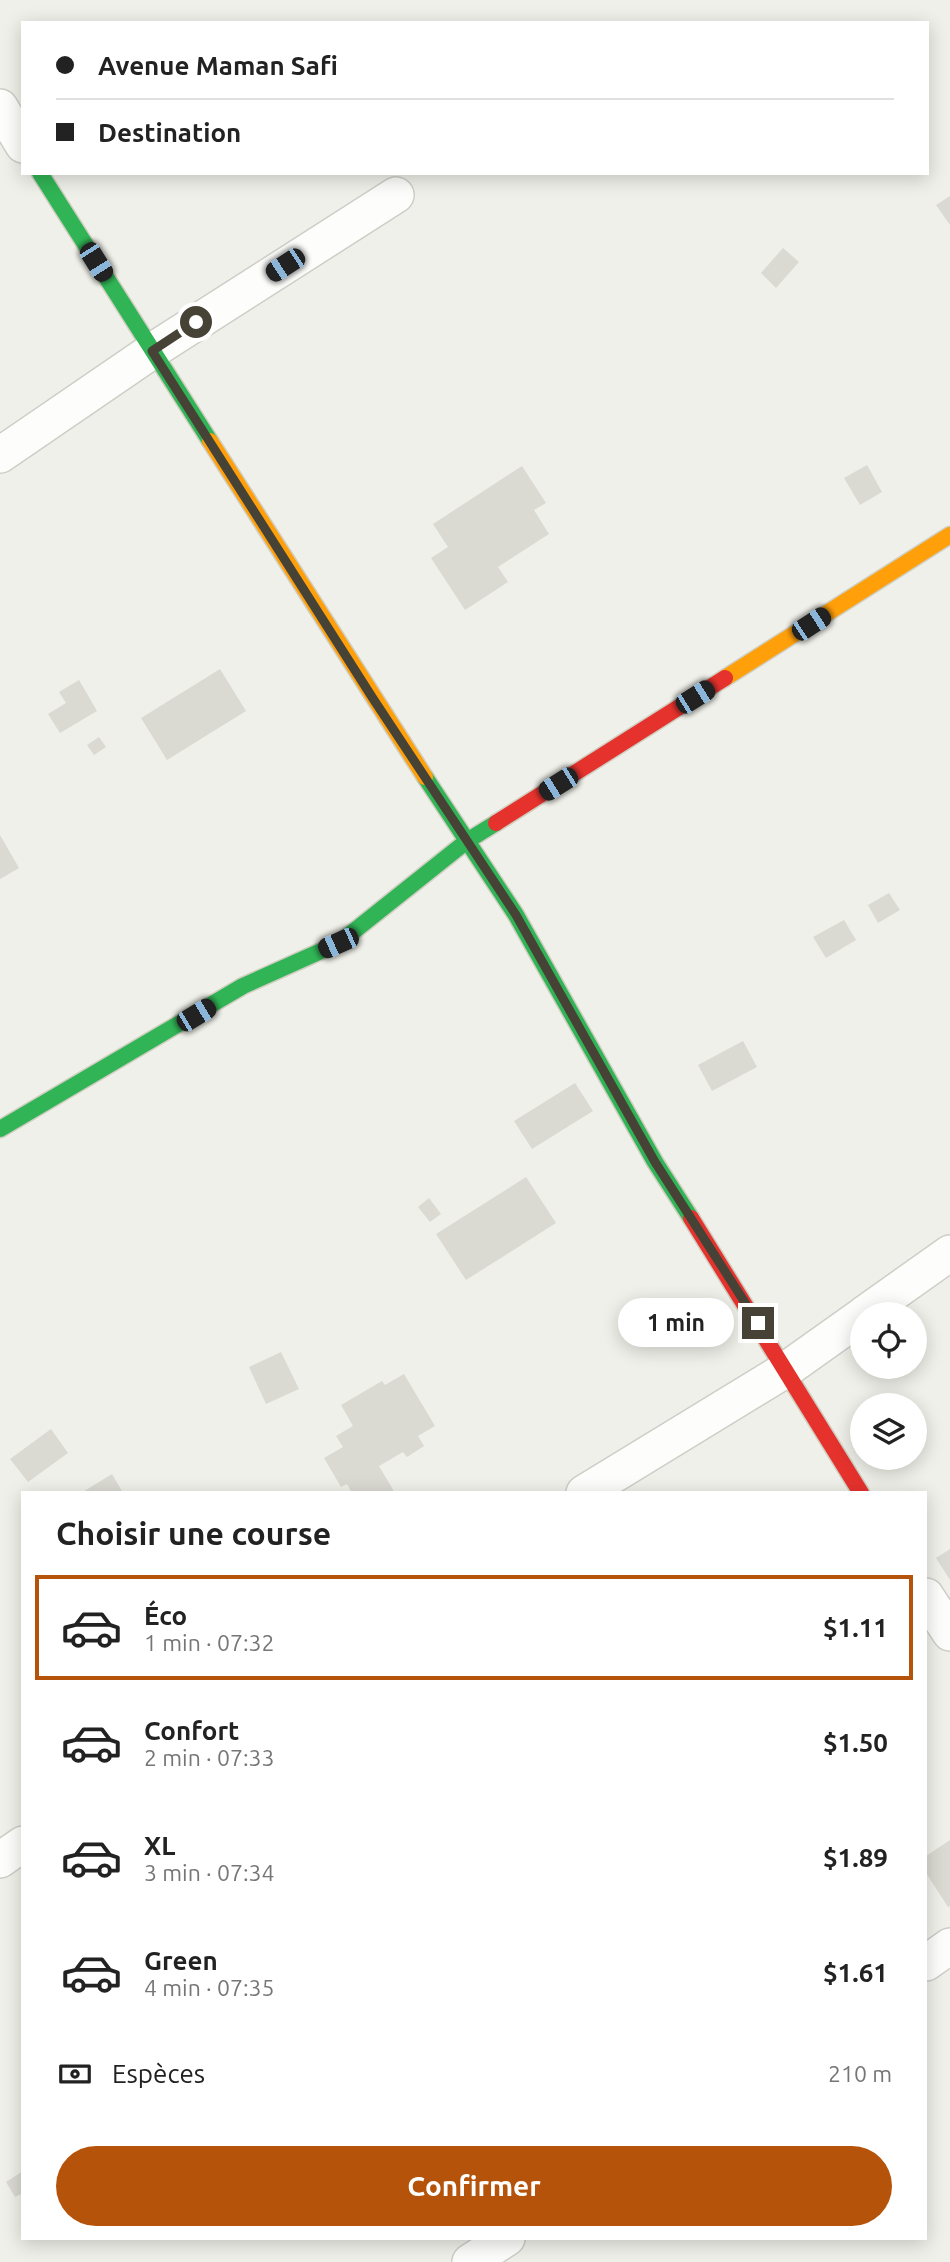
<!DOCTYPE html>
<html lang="fr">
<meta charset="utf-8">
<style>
:root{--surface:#fff;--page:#f6f6f6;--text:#222;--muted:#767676;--line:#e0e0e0;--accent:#b45309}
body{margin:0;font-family:Ubuntu,sans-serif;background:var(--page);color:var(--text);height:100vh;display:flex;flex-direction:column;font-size:26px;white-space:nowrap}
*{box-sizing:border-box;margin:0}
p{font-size:23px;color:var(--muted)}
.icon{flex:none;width:38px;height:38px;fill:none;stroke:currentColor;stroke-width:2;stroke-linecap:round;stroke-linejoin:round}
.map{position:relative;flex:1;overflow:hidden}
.side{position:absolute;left:21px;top:1491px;width:906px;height:749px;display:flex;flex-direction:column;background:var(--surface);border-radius:0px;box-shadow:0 4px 18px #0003}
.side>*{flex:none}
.top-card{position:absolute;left:21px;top:21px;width:908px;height:154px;border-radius:0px;box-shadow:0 4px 18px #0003;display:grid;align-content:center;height:154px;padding:0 35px;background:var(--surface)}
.controls{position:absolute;left:850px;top:1302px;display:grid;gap:14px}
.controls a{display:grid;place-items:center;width:77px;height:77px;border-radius:50%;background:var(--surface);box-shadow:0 4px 18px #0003;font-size:35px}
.end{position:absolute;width:32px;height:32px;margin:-16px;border:9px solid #464336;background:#fff;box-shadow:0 0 0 4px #fff}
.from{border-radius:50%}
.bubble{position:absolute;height:49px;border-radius:24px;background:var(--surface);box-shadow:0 4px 18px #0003;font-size:23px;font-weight:600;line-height:49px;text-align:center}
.car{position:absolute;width:21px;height:42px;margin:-21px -10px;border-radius:9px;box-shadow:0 0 5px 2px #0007;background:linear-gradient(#222 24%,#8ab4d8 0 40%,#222 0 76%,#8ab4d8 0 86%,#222 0)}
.top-card b{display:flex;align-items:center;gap:24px;height:66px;font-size:26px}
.top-card b+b{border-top:2px solid var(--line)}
.top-card i{width:18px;height:18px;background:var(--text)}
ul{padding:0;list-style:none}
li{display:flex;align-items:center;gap:21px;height:105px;margin:0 14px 10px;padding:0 21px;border:4px solid transparent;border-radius:0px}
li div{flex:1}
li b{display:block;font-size:26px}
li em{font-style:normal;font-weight:600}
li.on{border-color:var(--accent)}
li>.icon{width:63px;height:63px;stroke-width:1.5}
h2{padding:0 35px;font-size:32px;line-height:84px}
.pay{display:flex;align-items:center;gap:18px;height:77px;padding:0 35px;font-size:26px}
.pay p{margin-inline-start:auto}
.primary-button{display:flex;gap:14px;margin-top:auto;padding:14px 35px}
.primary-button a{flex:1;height:80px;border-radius:42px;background:var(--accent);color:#fff;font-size:28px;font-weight:600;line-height:80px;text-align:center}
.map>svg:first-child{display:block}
.building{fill:#dad9d2}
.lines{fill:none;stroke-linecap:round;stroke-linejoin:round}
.street-casing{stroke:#cecec7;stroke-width:38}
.fast-casing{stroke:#cfcec1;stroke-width:19}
.slow-casing{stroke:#cfcec1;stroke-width:19}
.jam-casing{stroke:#cfcec1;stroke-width:19}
.street{stroke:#fdfdfc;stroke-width:35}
.fast{stroke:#30b455;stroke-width:16}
.slow{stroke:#ff9f0a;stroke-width:16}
.jam{stroke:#e5322d;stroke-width:16}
.route{stroke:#464336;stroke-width:9}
</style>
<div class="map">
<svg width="950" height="2262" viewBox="0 0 950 2262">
<rect width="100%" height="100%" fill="#f0f0ea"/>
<!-- building -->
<path class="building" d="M950 196V225L936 205Z
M783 248 799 262 776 288 761 273Z
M867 465 882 492 860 505 844 478Z
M522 466 546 503 534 510 549 534 498 567 508 582 465 610 431 558 448 547 433 524Z
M220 669 246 711 167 760 141 718Z
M79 680 97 711 60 733 48 714 66 703 59 692Z
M99 737 106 747 94 755 87 745Z
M0 835 19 868 0 879Z
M889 893 900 910 878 923 868 905Z
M844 920 856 940 826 958 813 937Z
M743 1041 757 1067 712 1091 698 1065Z
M575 1083 593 1111 532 1149 514 1121Z
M526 1177 556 1223 466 1280 436 1234Z
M429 1198 441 1214 430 1222 418 1207Z
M281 1352 299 1389 266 1404 249 1367Z
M404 1374 435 1426 418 1436 424 1446 407 1457 403 1452 379 1466 395 1493H352L347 1484 341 1487 324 1458 343 1447 336 1436 353 1426 341 1405 382 1381 385 1385Z
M51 1429 68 1453 28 1482 10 1459Z
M112 1474 123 1493H81Z
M950 1549V1580L936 1558Z
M950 1840V1906L948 1907 926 1873V1856Z
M23 2171V2193L15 2197 6 2182Z"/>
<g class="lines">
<!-- street casing -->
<g class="street-casing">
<path id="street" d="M0 107 23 145
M0 455 152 351 396 195
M864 1314 950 1253
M584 1493 787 1369 863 1315
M926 1596 950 1633
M0 1860 23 1844
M926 1963 950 1946
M470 2262 507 2238"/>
</g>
<!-- fast casing -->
<g class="fast-casing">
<path id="fast" d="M40 173 210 441
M425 777 516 915 655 1162 691 1218
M0 1129 243 986 339 943 467 841 496 823"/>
</g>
<!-- slow casing -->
<g class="slow-casing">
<path id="slow" d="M210 441 425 777
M725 678 950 535"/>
</g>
<!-- jam casing -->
<g class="jam-casing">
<path id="jam" d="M496 823 725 678
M691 1218 861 1493"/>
</g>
<!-- street -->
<use href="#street" class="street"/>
<!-- fast -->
<use href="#fast" class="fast"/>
<!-- slow -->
<use href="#slow" class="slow"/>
<!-- jam -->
<use href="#jam" class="jam"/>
</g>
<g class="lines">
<!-- route -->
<path class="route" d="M196 322 152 351 372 697 516 915 655 1162 758 1323"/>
</g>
</svg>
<div class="controls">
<a><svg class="icon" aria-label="locate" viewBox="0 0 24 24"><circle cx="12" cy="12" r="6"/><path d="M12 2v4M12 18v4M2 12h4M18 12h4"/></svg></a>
<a><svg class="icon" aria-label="layers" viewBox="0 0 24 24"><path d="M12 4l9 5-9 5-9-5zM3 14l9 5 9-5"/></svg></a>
</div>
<i class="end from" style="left:196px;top:322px"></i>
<i class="end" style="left:758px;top:1323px"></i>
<div class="bubble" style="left:618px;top:1298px;width:116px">1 min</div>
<i class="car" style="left:96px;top:262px;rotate:148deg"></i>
<i class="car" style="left:285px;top:265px;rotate:237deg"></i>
<i class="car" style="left:811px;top:624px;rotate:57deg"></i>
<i class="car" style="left:695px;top:697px;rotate:58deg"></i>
<i class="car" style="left:558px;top:784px;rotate:238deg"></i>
<i class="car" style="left:338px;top:943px;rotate:246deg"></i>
<i class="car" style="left:196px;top:1015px;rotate:59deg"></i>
<div class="top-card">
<b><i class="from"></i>Avenue Maman Safi</b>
<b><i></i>Destination</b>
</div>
<section class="side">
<h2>Choisir une course</h2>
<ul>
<li class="on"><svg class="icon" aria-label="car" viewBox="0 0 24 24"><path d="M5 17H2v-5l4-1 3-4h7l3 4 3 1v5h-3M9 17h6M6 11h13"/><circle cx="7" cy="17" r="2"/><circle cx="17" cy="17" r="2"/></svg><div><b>Éco</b><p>1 min · 07:32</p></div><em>$1.11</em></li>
<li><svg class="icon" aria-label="car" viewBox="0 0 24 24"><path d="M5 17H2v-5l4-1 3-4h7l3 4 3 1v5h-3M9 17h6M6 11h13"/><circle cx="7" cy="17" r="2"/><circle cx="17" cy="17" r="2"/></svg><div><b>Confort</b><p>2 min · 07:33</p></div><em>$1.50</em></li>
<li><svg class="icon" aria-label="car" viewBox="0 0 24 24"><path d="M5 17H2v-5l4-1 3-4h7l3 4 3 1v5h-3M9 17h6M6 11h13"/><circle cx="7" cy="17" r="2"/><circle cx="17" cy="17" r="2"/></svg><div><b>XL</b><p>3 min · 07:34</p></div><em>$1.89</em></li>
<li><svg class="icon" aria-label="car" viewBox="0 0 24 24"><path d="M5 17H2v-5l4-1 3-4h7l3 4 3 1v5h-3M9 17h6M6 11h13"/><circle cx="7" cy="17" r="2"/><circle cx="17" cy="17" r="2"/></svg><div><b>Green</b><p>4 min · 07:35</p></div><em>$1.61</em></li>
</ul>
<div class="pay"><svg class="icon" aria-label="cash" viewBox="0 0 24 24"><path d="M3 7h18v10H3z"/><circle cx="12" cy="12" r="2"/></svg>Espèces<p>210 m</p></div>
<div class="primary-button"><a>Confirmer</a></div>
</section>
</div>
